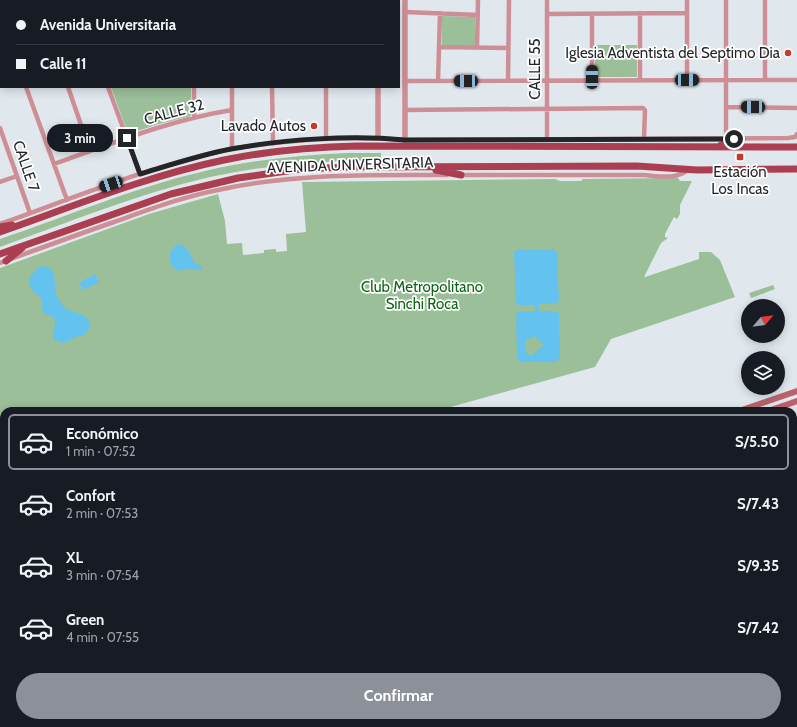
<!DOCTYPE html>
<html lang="es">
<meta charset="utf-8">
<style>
:root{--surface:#171b24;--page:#242831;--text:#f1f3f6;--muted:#9ea1a6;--line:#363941;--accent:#8c9099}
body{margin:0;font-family:Cabin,sans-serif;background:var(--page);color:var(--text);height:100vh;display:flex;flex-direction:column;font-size:15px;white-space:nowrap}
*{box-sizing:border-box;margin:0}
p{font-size:13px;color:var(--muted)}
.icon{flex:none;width:22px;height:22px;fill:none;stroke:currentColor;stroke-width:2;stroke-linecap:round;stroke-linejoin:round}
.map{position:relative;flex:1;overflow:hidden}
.panel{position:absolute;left:0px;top:407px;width:797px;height:320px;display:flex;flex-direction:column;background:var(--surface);border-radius:12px 12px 0 0;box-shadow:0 2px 10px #0003}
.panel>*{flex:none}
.hud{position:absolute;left:0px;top:0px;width:400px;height:88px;box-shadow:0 2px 10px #0003;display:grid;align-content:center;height:88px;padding:0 16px;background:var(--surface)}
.needle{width:26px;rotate:61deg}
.fabs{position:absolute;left:741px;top:299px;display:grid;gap:8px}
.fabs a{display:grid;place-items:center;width:44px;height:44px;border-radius:50%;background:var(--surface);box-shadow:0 2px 10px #0003;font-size:20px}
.end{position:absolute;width:18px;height:18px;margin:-9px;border:5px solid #232628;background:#fff;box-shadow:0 0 0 2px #fff}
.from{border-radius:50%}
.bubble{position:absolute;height:28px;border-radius:14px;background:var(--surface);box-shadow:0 2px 10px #0003;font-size:13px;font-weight:700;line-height:28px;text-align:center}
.car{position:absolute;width:12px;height:24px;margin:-12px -6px;border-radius:5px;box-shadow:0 0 3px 1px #0007;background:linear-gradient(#222 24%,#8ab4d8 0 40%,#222 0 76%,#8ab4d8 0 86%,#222 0)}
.hud b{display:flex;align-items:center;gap:14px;height:38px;font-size:15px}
.hud b+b{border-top:1px solid var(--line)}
.hud i{width:10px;height:10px;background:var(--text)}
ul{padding:7px 0 0;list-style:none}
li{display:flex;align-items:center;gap:12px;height:56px;margin:0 8px 6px;padding:0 8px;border:2px solid transparent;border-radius:6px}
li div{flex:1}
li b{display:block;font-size:15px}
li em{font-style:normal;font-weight:700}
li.current{border-color:var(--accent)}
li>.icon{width:36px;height:36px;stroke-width:1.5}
.button{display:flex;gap:8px;margin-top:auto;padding:8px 16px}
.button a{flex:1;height:46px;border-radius:24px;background:var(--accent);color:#fff;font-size:16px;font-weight:700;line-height:46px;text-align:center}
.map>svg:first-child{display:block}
.education{fill:#dedaf0}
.green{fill:#9bbf99}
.water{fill:#64c2ee;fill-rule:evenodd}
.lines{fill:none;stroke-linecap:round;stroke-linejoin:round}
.minor{stroke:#cd8f95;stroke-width:4.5}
.tertiary{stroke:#cd8f95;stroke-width:5.5}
.secondary{stroke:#bb626e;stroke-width:6}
.primary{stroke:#ac3e52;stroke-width:7}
.route{stroke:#232628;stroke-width:5}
.poi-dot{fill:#c73a29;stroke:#fff;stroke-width:1.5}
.labels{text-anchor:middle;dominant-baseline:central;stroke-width:3.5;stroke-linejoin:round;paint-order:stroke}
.poi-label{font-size:15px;fill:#232628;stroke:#fff;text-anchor:end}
.street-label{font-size:15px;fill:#232628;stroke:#fff}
.park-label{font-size:15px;fill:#0c6514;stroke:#fff}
</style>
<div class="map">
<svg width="797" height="727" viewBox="0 0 797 727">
<rect width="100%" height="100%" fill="#e0e8ee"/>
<!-- education -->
<path class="education" d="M147 723H204L206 727H149Z"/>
<!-- green -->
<path class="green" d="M442 16 475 17V46L442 45Z
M595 45H637V77H595Z
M111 87H191V116L159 124 128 134Z
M347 153H381V161C324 160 266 165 210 177 138 194 69 222 0 247V239C68 216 135 187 205 171 252 160 300 155 347 153Z
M678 178 680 181H692L680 205V214L677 219 674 217 665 234V237L668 238 661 243 644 277H645L699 259V252H711L720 260 735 297 611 339 595 367 436 411H4V640L0 641V268L149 214 218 194 225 221 227 244 242 243 243 255 264 253V250L276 249V252L287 251 286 234 306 232 302 182 555 179 560 181H581L583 179Z
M773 285 775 289 751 298 749 293Z"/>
<!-- water -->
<path class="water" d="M179 244C188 247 191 254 194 263L202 266V269C193 271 188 266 178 271 167 266 167 248 179 244Z
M553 249 557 252 559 301 555 304H539V311H555L559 313 560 358 555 362H521L518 361 517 356 516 314 518 312 535 311V305H517L516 304 514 252 518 250ZM534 336 544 345 531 356 525 352V341Z
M42 266C60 266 52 287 58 298 66 315 77 310 88 318L90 327 86 333 81 336 75 337 65 343C44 341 59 326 54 318 51 315 46 315 43 312 41 307 43 303 41 299 39 295 36 294 34 292 24 282 32 270 42 266Z
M95 274 99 282 83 290 79 283Z"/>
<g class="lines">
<!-- minor -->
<path class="minor" d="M193 0V1
M272 0V1
M547 0V139
M687 0V80
M765 0V80
M405 12 478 15
M547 14 687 13
M439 47 508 48
M477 47 478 0
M0 67 1 66
M640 80V13
M405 81 797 80
M438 81 440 13
M508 81 509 0
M592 81V14
M26 87 67 200
M68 87 90 151
M108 87 140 174
M194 87V118
M232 87V149
M272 87 273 144
M326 87V139
M726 107 797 108
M405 110 643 108 645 110 644 138
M0 128 30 213
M726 138V0
M54 164C113 143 170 120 232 110
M459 175H644C658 176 676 180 688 170
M0 182 17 176
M0 224C76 197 151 166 230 149 248 146 266 144 284 142 325 138 365 136 405 140L788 138 795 137 797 134
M0 263C38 249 76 235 114 222 148 210 182 197 218 190 294 173 370 175 447 175
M793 474 797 473
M797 521V527
M793 562 797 561
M793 613 797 611
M793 624 797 626
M793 652 797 650
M1 656 4 681
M0 695 4 694
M793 700 797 699
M793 709 797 721
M9 723V727
M53 723 54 727
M89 723V727
M104 723 106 727
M143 723 144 727
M209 723 210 727
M287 723 288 727
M364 723 366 727
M504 723 509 725 514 723
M633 723 635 727
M710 723 711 727
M757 723 758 727
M66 727V723
M127 727 139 723
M233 727 240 725
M316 727 328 723
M576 727 586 723
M642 727 654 723"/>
<!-- tertiary -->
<path class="tertiary" d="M378 0V1
M405 0V140
M378 138V87
M404 723 406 727
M432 723 434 727
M782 727 797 722"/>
<!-- secondary -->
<path class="secondary" d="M37 1 40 0
M65 1 68 0
M0 15 1 14
M0 25H1
M739 411 797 391
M768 411 797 401
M0 647 4 646
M0 656H4"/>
<!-- primary -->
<path class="primary" d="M721 145 742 139
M436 170 461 175
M0 227 12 225
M0 232C74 206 147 176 224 160 268 151 312 147 357 146L797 147
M0 254 171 194 238 178 301 169 350 167 637 166 697 170 797 169
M6 261 22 248"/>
</g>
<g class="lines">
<!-- route -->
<path class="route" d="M127 138 140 174C170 165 200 155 231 149 285 139 351 135 405 140L734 139"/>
</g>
<!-- markers -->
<g class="poi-dot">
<circle cx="788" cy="53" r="4"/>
<circle cx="314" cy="126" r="4"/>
<rect x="736" y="153" width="8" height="8" rx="2"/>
</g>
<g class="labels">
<!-- poi labels -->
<g class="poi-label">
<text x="780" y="53">Iglesia Adventista del Septimo Dia</text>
<text x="306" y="126">Lavado Autos</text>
<text x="740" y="172" text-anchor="middle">Estación<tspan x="740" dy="17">Los Incas</tspan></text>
</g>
<!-- street labels -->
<g class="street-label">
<text transform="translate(535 69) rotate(-90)">CALLE 55</text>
<text transform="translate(174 112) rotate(-15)">CALLE 32</text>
<text transform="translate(350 165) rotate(-2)">AVENIDA UNIVERSITARIA</text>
<text transform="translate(26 166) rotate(71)">CALLE 7</text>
</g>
<!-- park labels -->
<g class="park-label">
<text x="422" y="287">Club Metropolitano<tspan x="422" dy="17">Sinchi Roca</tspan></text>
</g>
</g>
</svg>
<div class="fabs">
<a><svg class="needle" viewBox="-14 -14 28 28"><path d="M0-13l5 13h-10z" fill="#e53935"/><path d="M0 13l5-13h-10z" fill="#9ea1a6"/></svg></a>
<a><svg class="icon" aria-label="layers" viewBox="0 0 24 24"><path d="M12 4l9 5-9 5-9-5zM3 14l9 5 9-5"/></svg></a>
</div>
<i class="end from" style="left:734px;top:139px"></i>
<i class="end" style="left:127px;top:138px"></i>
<div class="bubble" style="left:47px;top:124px;width:66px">3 min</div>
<i class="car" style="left:592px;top:77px;rotate:0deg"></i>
<i class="car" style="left:687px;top:80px;rotate:90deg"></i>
<i class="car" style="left:466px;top:81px;rotate:270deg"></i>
<i class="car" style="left:753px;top:107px;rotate:271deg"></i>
<i class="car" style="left:111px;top:184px;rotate:251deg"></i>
<div class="hud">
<b><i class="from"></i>Avenida Universitaria</b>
<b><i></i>Calle 11</b>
</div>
<section class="panel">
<ul>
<li class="current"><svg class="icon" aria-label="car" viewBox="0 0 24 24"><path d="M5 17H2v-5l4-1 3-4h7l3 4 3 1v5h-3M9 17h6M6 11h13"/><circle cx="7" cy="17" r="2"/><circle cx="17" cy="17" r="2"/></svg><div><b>Económico</b><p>1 min · 07:52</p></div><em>S/5.50</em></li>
<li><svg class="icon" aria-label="car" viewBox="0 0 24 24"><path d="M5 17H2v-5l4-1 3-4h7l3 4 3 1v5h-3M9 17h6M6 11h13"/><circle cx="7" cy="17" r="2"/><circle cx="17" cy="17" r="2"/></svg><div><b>Confort</b><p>2 min · 07:53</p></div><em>S/7.43</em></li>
<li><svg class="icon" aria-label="car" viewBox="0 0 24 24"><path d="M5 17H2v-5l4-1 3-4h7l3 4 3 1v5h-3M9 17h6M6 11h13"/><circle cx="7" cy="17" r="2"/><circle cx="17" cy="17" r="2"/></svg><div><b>XL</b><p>3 min · 07:54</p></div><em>S/9.35</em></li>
<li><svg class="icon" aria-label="car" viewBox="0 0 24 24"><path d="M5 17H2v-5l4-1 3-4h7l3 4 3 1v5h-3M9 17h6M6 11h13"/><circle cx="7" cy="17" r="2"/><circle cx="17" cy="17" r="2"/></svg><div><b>Green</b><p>4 min · 07:55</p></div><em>S/7.42</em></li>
</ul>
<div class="button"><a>Confirmar</a></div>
</section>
</div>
